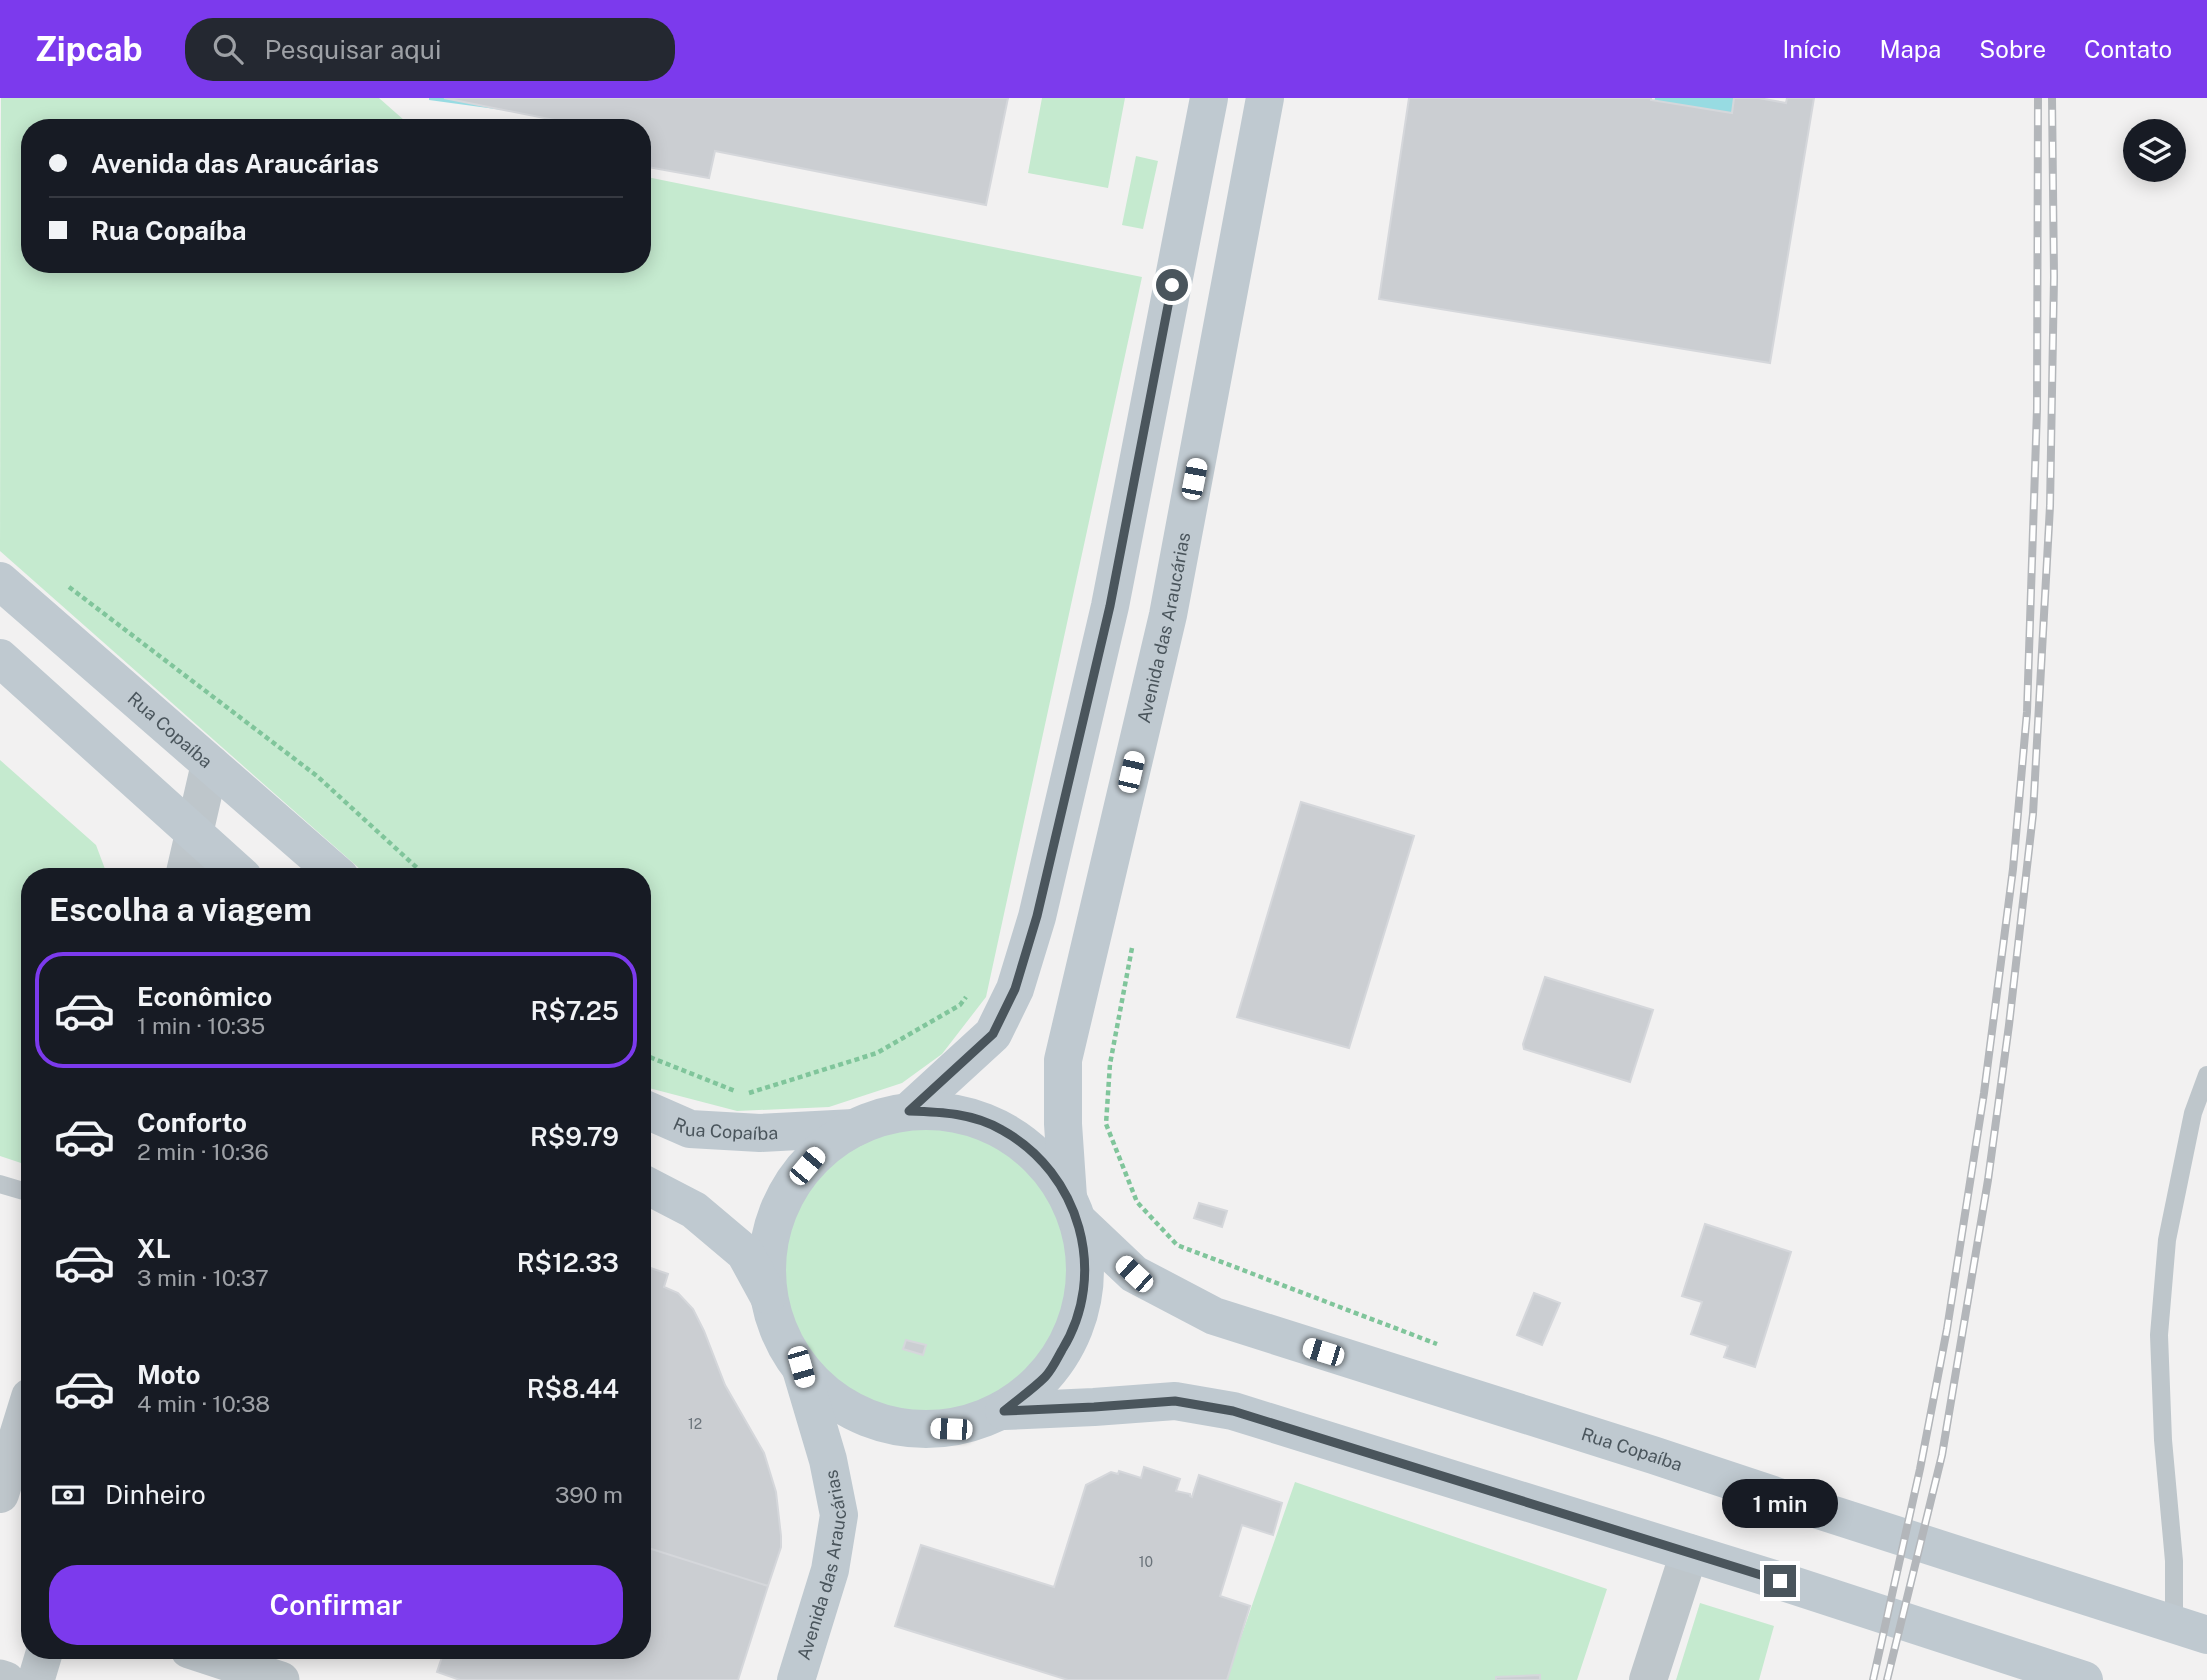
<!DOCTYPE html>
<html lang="pt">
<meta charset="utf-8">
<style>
:root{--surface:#171b24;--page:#242831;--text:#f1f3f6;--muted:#9ea1a6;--line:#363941;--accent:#7c3aed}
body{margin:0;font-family:"Public Sans",sans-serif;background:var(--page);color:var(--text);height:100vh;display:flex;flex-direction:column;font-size:26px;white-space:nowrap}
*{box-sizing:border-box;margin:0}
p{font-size:23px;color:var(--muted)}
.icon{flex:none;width:38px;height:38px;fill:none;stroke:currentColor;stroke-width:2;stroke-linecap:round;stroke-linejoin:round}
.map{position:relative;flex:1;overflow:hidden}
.panel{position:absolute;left:21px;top:770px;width:630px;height:791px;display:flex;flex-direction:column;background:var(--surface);border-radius:28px;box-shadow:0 4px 18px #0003}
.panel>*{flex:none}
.hud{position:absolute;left:21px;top:21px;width:630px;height:154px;border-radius:28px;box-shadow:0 4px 18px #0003;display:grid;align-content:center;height:154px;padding:0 28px;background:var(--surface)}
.fabs{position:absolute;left:2123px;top:21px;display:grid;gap:14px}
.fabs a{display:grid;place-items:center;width:63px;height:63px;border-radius:50%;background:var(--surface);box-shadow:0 4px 18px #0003;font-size:35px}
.end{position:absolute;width:32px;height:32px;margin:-16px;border:9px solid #4a555c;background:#fff;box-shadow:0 0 0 4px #fff}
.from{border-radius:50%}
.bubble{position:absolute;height:49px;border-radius:24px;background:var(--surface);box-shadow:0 4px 18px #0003;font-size:23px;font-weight:600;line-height:49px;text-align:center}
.car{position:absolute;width:21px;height:42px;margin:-21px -10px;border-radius:9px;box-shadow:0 0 5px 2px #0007;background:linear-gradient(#fff 24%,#345 0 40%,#fff 0 76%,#345 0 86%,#fff 0)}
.hud b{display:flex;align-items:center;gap:24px;height:66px;font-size:26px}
.hud b+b{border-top:2px solid var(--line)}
.hud i{width:18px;height:18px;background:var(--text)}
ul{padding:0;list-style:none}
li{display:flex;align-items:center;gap:21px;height:116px;margin:0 14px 10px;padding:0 14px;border:4px solid transparent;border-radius:28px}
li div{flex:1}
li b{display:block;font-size:26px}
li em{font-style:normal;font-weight:600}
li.active{border-color:var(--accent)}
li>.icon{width:63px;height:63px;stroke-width:1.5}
h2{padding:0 28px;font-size:32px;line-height:84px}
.pay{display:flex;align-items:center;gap:18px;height:77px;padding:0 28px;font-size:26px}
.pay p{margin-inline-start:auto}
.button{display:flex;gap:14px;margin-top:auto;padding:14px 28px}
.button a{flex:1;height:80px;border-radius:28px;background:var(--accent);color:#fff;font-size:28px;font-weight:600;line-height:80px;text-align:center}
header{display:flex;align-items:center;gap:42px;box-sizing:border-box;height:98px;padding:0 35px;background:var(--accent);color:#fff}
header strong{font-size:33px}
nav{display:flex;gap:38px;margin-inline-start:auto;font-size:24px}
.search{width:490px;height:63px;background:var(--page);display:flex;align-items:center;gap:18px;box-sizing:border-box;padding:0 24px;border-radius:28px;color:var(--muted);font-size:26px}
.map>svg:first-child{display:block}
.green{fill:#c5eacf}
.water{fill:#97dbe2}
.building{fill:#cbced2;stroke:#d5d7db;stroke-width:2}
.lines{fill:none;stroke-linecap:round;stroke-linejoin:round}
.path{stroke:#80c59b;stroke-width:4.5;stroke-dasharray:5 3.5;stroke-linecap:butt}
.service{stroke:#bec6cb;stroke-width:18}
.minor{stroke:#bec6cb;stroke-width:37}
.tertiary{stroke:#bec6cb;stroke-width:38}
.secondary{stroke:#bfc9d0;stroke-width:38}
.rail-casing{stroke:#b3b6ba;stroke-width:8}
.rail{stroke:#fff;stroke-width:5;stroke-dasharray:16;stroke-linecap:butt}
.route{stroke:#4a555c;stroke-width:9}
.labels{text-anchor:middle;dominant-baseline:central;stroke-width:5;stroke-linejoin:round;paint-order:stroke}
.number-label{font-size:14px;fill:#6a737a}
.street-label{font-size:18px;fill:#4a555c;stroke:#fff}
</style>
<header>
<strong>Zipcab</strong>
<div class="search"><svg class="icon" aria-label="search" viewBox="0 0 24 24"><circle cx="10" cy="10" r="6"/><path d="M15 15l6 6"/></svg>Pesquisar aqui</div>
<nav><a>Início</a><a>Mapa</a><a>Sobre</a><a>Contato</a></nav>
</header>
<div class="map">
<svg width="2207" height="1582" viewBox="0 0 2207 1582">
<rect width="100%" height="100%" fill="#f2f1f1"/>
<!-- green -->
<path class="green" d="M1 0H379L413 30H30V166H642V78L1142 179 986 899 942 956 902 985 829 1009 737 1013 645 989 642 987V779H369L0 453Z
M1042 0H1125L1108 90 1028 75Z
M1136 58 1158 63 1143 131 1122 127Z
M0 662 96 747 108 779H30V1068L0 1058Z
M780 1174a146 146 0 1 1 292 0a146 146 0 1 1-292 0Z
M1295 1384 1607 1491 1577 1582H1226Z
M1700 1505 1774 1528 1759 1582H1676Z"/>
<!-- water -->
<path class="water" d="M429 0H535L531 16 429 2Z
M1655 0H1736L1731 29 1652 14Z"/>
<!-- building -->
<path class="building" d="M444 0H1008L986 107 715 53 709 80 642 68 645 40 642 39V30H594Z
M1409 0H1651V2L1732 15 1734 0H1759L1786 5 1787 0H1814L1770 265 1379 201Z
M1301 704 1414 738 1349 950 1237 919Z
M1545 879 1653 912 1630 984 1524 951 1523 946Z
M1199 1105 1227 1113 1222 1129 1194 1120Z
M1705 1126 1791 1154 1755 1269 1724 1259 1728 1248 1691 1236 1702 1204 1682 1198Z
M642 1167 668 1176 664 1189 678 1195 693 1211 704 1233 725 1287 764 1355 776 1394 781 1438V1449L768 1488 642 1448Z
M1534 1195 1560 1205 1542 1247 1517 1237Z
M906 1242 926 1247 923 1257 903 1251Z
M1144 1369 1180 1381 1176 1393 1190 1396V1398L1192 1399 1199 1377 1282 1405 1273 1437 1242 1427 1220 1498 1250 1508 1227 1582H1068L895 1528 921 1447 1054 1489 1086 1387 1111 1374 1118 1376 1119 1373 1141 1380Z
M642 1448 768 1488 738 1582H460L437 1574 444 1553 441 1552H642Z
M1540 1577V1582H1496V1579Z"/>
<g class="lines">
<!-- path -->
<path class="path" d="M69 489 317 678 427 779
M1132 850 1110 966 1106 1026 1137 1104 1177 1147 1437 1246
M642 956 735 993
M749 995 877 955 960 907 966 899"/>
<!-- service -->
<path class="service" d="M0 1086 30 1095
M2174 1526V1463L2163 1342 2159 1237 2167 1142 2193 1015 2207 977"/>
<!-- minor -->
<path class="minor" d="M189 1552 281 1582
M0 1580 6 1582
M36 1582 45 1552"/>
<!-- tertiary -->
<path class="tertiary" d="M184 779 210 666
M0 1396 30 1299
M1648 1582 1689 1455"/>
<!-- secondary -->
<g class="secondary">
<path id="s1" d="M0 483 340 779"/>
<path d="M0 560 243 779"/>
<path id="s2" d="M642 1010 690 1031 760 1035 854 1030"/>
<path d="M909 1013 993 936 1015 891 1037 819 1110 508 1209 0"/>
<circle cx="926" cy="1172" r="159"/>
<path d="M642 1085 694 1112 745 1155 768 1197"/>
<path id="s3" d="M1068 1099 1063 1026V962L1168 517 1265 0"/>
<path id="s4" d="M1078 1123 1134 1176 1214 1218 1653 1357 1809 1409 2207 1537"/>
<path d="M1004 1313 1094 1309 1175 1303 1233 1313 1780 1483 2084 1582"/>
<path id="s5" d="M796 1582 830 1472 839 1417 828 1362 801 1271"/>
</g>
<!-- rail casing -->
<g class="rail-casing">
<path id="rail" d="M1873 1582 1920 1371 1947 1231 1984 995 2013 771 2027 614 2037 311 2038 0
M1887 1582 1942 1357 1988 1082 2009 927 2033 716 2050 408 2054 179 2052 0"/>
</g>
<!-- rail -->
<use href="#rail" class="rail"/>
</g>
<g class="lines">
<!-- route -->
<path class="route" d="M1172 187 1110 508 1037 818 1015 891 993 936 909 1013C941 1014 973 1015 1002 1032 1080 1075 1109 1176 1062 1252 1057 1261 1052 1272 1045 1279 1033 1291 1017 1302 1004 1313L1094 1309 1175 1303 1233 1313 1780 1483"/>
</g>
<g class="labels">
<!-- number labels -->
<g class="number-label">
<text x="695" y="1326">12</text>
<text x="1146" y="1464">10</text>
</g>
<!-- street labels -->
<g class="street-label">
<text stroke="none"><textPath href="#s3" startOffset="581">Avenida das Araucárias</textPath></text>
<text stroke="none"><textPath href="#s1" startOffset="226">Rua Copaíba</textPath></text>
<text stroke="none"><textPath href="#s2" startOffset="88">Rua Copaíba</textPath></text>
<text stroke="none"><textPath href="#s4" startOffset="606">Rua Copaíba</textPath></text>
<text stroke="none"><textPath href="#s5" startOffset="119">Avenida das Araucárias</textPath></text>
</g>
</g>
</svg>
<div class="fabs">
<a><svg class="icon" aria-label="layers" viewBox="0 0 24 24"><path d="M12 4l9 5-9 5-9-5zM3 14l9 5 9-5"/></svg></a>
</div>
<i class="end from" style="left:1172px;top:187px"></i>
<i class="end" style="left:1780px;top:1483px"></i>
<div class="bubble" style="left:1722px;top:1381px;width:116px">1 min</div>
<i class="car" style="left:1194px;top:381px;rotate:11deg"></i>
<i class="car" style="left:1131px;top:674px;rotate:13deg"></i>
<i class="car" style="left:807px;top:1068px;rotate:40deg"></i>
<i class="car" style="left:1134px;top:1176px;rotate:313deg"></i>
<i class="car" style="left:1323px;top:1254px;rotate:287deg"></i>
<i class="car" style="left:801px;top:1269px;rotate:164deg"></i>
<i class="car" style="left:951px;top:1331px;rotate:272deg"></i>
<div class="hud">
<b><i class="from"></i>Avenida das Araucárias</b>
<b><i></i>Rua Copaíba</b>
</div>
<section class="panel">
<h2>Escolha a viagem</h2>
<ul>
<li class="active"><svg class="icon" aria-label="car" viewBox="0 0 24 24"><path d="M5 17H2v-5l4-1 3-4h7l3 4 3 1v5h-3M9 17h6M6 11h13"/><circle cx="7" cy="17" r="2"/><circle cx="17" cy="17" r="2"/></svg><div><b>Econômico</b><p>1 min · 10:35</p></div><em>R$7.25</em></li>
<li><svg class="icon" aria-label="car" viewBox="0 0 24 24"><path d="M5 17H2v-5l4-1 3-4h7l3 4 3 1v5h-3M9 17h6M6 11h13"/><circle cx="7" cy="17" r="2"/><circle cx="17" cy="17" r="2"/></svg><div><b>Conforto</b><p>2 min · 10:36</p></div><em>R$9.79</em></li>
<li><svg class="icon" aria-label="car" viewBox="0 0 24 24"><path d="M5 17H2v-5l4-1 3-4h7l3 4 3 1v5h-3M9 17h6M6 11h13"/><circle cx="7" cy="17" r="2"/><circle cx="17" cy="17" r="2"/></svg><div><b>XL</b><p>3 min · 10:37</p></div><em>R$12.33</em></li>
<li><svg class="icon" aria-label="car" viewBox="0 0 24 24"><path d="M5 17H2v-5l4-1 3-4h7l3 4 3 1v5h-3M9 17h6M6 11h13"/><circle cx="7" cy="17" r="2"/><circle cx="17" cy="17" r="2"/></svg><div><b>Moto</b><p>4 min · 10:38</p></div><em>R$8.44</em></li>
</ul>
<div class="pay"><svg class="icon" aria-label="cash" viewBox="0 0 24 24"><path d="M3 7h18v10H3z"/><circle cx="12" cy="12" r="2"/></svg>Dinheiro<p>390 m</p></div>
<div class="button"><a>Confirmar</a></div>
</section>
</div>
